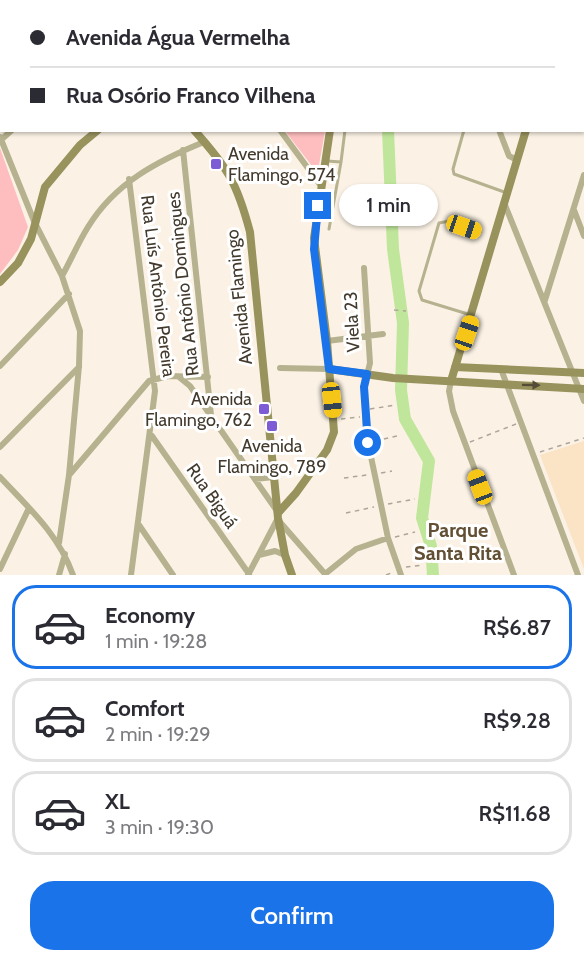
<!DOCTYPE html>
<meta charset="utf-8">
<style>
:root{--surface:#fff;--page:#f7f7f7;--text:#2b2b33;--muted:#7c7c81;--line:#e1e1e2;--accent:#1a73e8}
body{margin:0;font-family:Cabin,sans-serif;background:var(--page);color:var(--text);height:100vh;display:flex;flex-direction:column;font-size:22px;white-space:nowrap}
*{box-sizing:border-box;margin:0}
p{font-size:20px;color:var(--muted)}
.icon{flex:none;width:33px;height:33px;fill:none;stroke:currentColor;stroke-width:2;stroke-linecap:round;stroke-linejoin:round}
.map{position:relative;height:575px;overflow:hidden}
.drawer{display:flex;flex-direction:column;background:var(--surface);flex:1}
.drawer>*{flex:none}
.top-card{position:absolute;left:0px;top:0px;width:585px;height:132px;box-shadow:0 2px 4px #0004;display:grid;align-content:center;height:132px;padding:0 30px;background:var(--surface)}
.end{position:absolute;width:27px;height:27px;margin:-14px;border:8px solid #1a73e8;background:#fff;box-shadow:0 0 0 3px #fff}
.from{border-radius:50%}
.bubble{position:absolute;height:42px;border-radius:21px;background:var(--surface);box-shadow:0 2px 4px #0004;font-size:20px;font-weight:600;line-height:42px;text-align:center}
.car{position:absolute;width:18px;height:36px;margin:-18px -9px;border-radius:8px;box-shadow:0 0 4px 2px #0007;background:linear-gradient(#f5c518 24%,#345 0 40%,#f5c518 0 76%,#345 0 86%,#f5c518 0)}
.top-card b{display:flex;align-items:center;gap:21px;height:57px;font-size:22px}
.top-card b+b{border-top:2px solid var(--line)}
.top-card i{width:15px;height:15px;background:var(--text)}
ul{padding:10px 0 0;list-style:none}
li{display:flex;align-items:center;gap:18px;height:84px;margin:0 12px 9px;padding:0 18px;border:3px solid var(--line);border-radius:24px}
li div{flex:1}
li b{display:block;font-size:22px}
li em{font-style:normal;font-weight:600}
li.current{border-color:var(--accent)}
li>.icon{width:54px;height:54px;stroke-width:1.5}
.button{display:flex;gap:12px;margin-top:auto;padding:12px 30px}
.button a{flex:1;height:69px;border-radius:24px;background:var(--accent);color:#fff;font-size:24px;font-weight:600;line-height:69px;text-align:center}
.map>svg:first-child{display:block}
.built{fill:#fbe3c5}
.green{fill:#febebf}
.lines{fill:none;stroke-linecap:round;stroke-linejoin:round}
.river{stroke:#c0e69b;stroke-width:12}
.path{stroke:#aea598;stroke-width:1.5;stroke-dasharray:4.5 4.5;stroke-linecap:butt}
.lane{stroke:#b6b28f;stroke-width:3}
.street{stroke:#b6b28f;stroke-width:6}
.secondary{stroke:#98925d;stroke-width:8}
.oneway{fill:#544c37}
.route{stroke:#1a73e8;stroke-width:8}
.poi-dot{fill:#7d5bd5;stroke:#fff;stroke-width:2}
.labels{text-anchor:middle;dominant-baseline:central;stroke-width:6;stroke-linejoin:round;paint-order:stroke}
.poi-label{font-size:18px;fill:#433a2d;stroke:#fff;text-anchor:start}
.street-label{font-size:18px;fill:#433a2d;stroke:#fff}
.neighbourhood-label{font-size:20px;font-weight:bold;fill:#634f34;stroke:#fff}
</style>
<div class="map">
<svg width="584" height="575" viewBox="0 0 584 575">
<rect width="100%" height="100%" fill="#fbf2e5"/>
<!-- built -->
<path class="built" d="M584 441V569L540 455Z"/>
<!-- green -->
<path class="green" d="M285 131H325L318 171 315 170Z
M0 148 28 227 18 250 0 274Z"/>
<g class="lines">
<!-- river -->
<path class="river" d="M425 2V0
M388 130 393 249 403 323 401 390 405 419 429 461 422 518 431 546 433 575"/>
<!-- path -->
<path class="path" d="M394 310 406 311
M370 409 396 405
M341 419 360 417
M375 441 401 435
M470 442 516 424
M540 452 584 438
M381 473 392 471
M344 478 367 475
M388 504 415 499
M346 513 374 507
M395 537 415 532
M406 567 423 565
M386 575 394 572"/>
<!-- lane -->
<path class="lane" d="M397 1V0
M411 2V0
M464 130 453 169 454 174 507 193
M327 161 341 162 345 130
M329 229 341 162
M471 315 422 300 419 291 439 223 449 221 480 232"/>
<!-- street -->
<path class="street" d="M167 0 169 2
M0 1 2 0
M189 2V0
M235 2V0
M294 2V0
M498 2V0
M0 37H2
M0 68 2 67
M280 130 321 186
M499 130 509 156 517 160
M0 137 34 221 62 276 80 331 79 366 69 475 59 543
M2 139 12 130
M183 150 211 415
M129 179 155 391 131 575
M505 205 584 401
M574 210 584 236
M364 268 370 363 364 387 366 433 388 538 401 575
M62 276C71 260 78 243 88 227 115 183 157 161 204 142
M545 300 584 175
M327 341 383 334
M0 366 69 294
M280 368 329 369
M501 369 578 575
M179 377 190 386 277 511
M451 381 449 391 453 411 514 575
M152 436 249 574
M0 447 79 367
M70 474 149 381 168 376 208 377
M0 477C29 508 59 535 73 575
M255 479 274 477
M279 521 326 575
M139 525 173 575
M259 555 275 551 285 555
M0 569 29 508
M325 574 356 549 388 538
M59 575 65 554
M248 575 278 518"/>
<!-- secondary -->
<path class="secondary" d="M76 0 77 2
M348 0 349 2
M564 0 565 2
M584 50V51
M194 130C228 168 237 183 250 232L278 518 285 555 292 575
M0 282 18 263 31 239 45 187 80 145 98 130
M455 367 584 373
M329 369 393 378 584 389
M451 381 526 130
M278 513 296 493 327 450 334 432 327 341 314 238 330 130"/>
</g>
<!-- one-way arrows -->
<defs><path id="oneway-solid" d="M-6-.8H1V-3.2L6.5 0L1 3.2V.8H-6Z" transform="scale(1.5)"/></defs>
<use class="oneway" href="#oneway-solid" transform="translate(531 385) rotate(1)"/>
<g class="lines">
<!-- route -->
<path class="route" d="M318 206 314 249 329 369 367 374 364 387 368 443"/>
</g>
<!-- markers -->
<g class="poi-dot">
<rect x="210" y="158" width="12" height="12" rx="3"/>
<rect x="258" y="403" width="12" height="12" rx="3"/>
<rect x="266" y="420" width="12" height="12" rx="3"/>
</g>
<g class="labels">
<!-- poi labels -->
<g class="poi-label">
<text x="228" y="154">Avenida<tspan x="228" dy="21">Flamingo, 574</tspan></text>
<text x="252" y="399" text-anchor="end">Avenida<tspan x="252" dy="21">Flamingo, 762</tspan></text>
<text x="272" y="446" text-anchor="middle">Avenida<tspan x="272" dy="21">Flamingo, 789</tspan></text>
</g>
<!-- street labels -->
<g class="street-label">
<text transform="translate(183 284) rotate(-96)">Rua Antônio Domingues</text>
<text transform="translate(158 286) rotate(83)">Rua Luís Antônio Pereira</text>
<text transform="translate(239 297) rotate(-96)">Avenida Flamingo</text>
<text transform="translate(352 322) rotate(-93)">Viela 23</text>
<text transform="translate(212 496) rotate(55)">Rua Biguá</text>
</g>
<!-- neighbourhood labels -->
<g class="neighbourhood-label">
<text x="458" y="530">Parque<tspan x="458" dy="23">Santa Rita</tspan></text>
</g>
</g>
</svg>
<i class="end from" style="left:368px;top:443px"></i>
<i class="end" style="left:318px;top:206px"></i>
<div class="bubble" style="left:339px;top:184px;width:99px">1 min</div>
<i class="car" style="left:464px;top:227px;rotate:109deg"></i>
<i class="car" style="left:467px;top:333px;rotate:19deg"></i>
<i class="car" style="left:332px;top:400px;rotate:174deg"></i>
<i class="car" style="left:480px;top:487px;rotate:339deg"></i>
<div class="top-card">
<b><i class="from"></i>Avenida Água Vermelha</b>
<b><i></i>Rua Osório Franco Vilhena</b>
</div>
</div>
<section class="drawer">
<ul>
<li class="current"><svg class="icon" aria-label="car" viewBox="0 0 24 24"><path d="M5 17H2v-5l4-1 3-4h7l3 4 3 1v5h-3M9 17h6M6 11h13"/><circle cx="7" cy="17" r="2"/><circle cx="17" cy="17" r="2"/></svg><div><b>Economy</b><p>1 min · 19:28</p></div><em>R$6.87</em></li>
<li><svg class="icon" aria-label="car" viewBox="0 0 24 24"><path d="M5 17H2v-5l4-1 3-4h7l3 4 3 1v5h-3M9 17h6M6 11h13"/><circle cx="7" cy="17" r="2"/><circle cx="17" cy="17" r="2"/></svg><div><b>Comfort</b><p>2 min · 19:29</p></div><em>R$9.28</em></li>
<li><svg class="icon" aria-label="car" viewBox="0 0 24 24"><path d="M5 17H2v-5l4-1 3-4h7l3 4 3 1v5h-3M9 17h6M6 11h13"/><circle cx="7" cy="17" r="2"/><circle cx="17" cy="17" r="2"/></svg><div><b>XL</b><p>3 min · 19:30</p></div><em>R$11.68</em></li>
</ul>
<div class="button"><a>Confirm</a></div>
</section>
